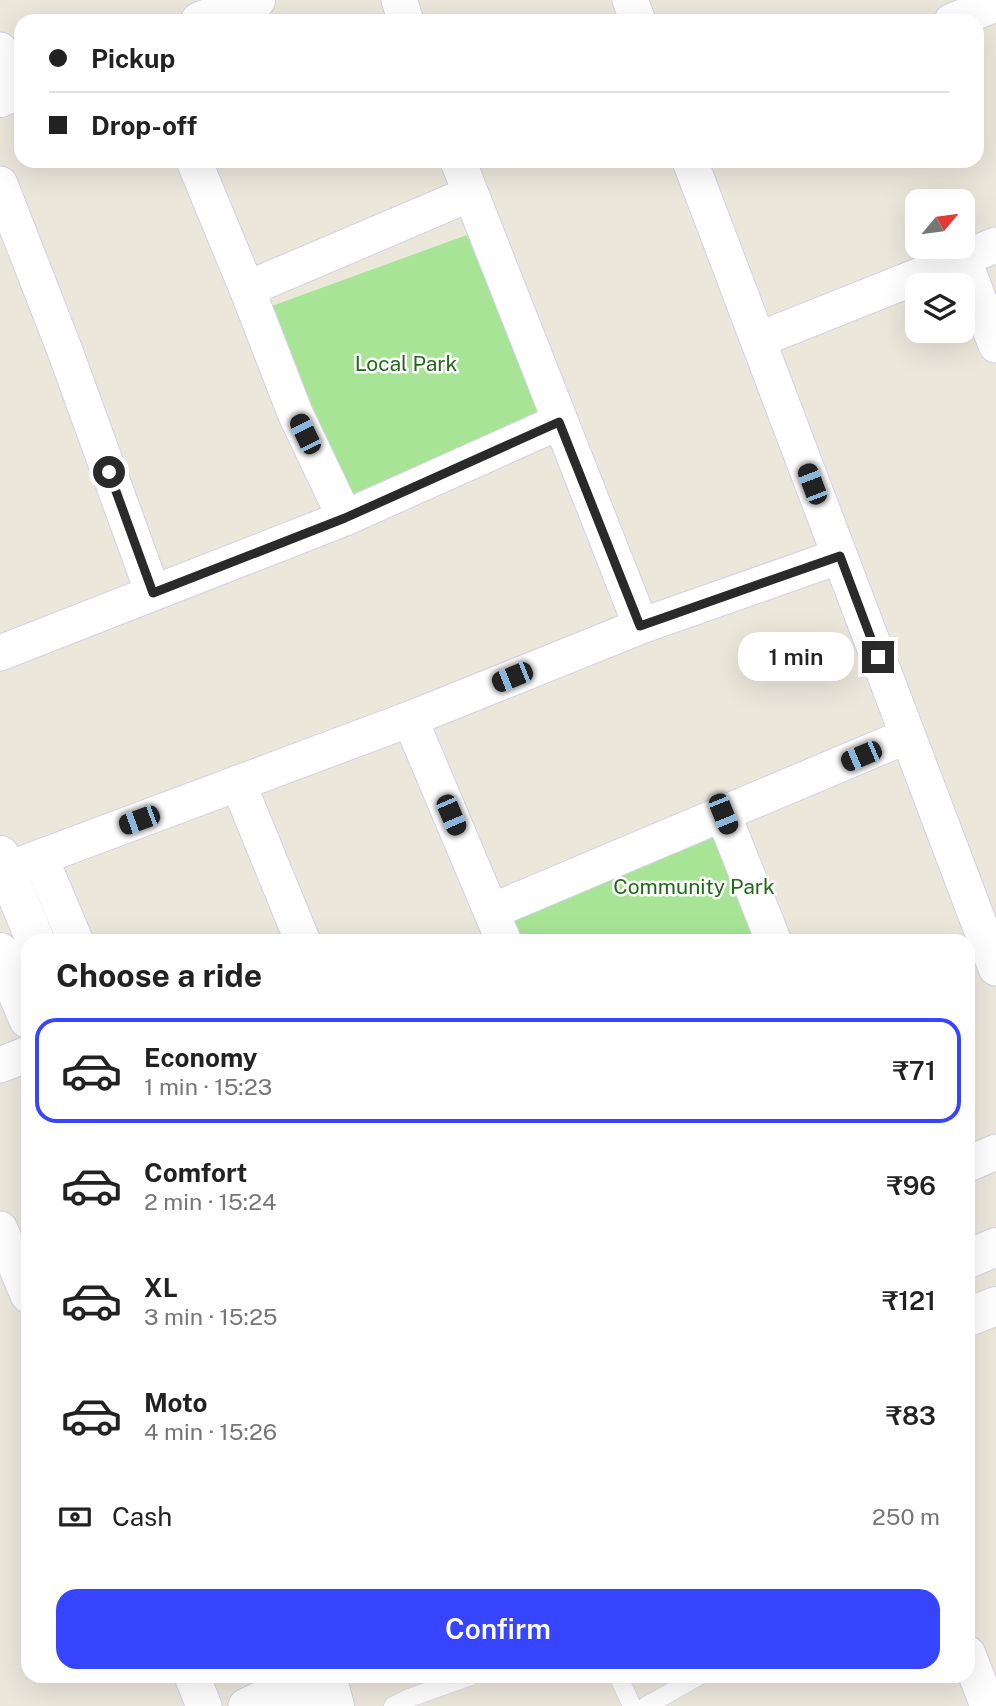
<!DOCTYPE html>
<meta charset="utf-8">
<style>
:root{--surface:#fff;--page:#f2f2f2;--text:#222;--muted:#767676;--line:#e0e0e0;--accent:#3745fe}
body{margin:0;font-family:"Public Sans",sans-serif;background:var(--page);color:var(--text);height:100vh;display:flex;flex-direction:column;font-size:26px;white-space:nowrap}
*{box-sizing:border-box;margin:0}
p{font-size:23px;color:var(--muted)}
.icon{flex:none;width:38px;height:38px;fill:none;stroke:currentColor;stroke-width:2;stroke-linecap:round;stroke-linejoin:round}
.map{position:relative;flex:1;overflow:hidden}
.side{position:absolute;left:21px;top:934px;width:954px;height:749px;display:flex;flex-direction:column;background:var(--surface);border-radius:21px;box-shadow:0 7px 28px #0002}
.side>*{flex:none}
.guide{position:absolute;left:14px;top:14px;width:970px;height:154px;border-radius:21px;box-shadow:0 7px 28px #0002;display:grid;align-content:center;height:154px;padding:0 35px;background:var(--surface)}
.needle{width:46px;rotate:61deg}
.tools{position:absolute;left:905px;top:189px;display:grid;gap:14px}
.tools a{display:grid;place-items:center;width:70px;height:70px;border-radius:14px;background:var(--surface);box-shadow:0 7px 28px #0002;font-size:35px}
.end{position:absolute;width:32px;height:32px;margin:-16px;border:9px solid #2a2a2a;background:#fff;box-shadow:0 0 0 4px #fff}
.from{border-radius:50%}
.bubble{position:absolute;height:49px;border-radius:21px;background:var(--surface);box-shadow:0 7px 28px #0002;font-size:23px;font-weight:600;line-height:49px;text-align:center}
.car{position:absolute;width:21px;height:42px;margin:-21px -10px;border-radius:9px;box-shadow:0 0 5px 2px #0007;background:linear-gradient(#222 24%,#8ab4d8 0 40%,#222 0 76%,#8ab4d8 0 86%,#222 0)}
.guide b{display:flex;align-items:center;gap:24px;height:66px;font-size:26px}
.guide b+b{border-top:2px solid var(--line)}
.guide i{width:18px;height:18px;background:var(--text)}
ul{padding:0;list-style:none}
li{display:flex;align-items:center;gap:21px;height:105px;margin:0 14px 10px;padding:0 21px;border:4px solid transparent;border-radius:21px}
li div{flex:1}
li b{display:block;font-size:26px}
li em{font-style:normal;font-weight:600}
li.selected{border-color:var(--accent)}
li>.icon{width:63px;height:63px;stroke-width:1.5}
h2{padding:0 35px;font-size:32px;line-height:84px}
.pay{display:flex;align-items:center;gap:18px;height:77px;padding:0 35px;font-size:26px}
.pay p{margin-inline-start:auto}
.action{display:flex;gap:14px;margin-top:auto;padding:14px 35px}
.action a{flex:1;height:80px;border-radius:21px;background:var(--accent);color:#fff;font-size:28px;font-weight:600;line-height:80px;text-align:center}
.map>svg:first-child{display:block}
.park{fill:#a8e496}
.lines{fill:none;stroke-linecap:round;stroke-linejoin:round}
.service-casing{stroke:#d1d2e3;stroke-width:19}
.minor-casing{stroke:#d1d2e3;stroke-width:37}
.tertiary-casing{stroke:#d1d2e3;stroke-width:40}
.service{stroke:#fff;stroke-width:18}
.minor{stroke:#fff;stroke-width:35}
.tertiary{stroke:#fff;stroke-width:38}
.route{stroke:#2a2a2a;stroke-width:9}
.labels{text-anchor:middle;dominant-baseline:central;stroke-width:5;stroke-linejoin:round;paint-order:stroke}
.park-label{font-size:21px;fill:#1f6918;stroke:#fff}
</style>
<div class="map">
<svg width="996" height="1706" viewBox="0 0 996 1706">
<rect width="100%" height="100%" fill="#ece7db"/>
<!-- park -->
<path class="park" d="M467 235 539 411 499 432 350 495 269 307Z
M723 814 774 941H504L492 911Z"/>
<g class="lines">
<!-- service casing -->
<g class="service-casing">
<path id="service" d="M618 1676 632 1706
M393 1706 409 1698 471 1676
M646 1706 699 1676"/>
</g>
<!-- minor casing -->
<g class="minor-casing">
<path id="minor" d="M399 0 406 21
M630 0 638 21
M952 21 996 4
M0 50 16 89
M194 161 247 289 295 413 345 518
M458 161 641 626
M690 161 996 968
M0 184 65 351 153 593
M963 258 996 345
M247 289 470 194
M758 340 996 245
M0 653 345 518 559 422
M410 719 504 942
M238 783 303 942
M723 814 774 942
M40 857 76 942
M6 870 410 719 641 626 840 556
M492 911 907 736
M0 1065 28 1054
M968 1164 996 1152
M0 1229 28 1295
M968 1654 988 1706
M192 1676 204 1706
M246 1706 297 1682"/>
</g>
<!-- tertiary casing -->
<g class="tertiary-casing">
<path id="tertiary" d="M200 21 256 0
M0 98 21 88
M0 855 36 942
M0 952 28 1019
M968 1259 996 1247
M968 1317 996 1306
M295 1676 303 1706
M327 1676 335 1706"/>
</g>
<!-- service -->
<use href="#service" class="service"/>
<!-- minor -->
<use href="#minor" class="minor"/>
<!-- tertiary -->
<use href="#tertiary" class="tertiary"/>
</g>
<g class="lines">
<!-- route -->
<path class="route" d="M109 472 153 593 345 518 559 422 640 626 840 556 878 657"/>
</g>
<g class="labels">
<!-- park labels -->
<g class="park-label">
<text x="406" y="363">Local Park</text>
<text x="694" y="886">Community Park</text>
</g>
</g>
</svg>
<div class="tools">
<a><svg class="needle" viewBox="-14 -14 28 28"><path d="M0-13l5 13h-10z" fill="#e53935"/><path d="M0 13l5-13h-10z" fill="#767676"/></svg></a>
<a><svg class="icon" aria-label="layers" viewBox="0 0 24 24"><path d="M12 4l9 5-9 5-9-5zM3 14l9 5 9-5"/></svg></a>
</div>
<i class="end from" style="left:109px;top:472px"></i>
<i class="end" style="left:878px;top:657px"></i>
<div class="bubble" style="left:738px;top:632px;width:116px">1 min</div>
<i class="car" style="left:305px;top:434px;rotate:334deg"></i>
<i class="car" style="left:812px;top:484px;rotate:339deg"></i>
<i class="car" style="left:512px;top:677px;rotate:248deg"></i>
<i class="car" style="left:861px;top:756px;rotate:247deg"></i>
<i class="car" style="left:723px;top:814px;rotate:158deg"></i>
<i class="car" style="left:451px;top:815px;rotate:157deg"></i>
<i class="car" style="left:139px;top:820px;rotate:250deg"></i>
<div class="guide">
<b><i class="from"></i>Pickup</b>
<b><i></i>Drop-off</b>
</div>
<section class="side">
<h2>Choose a ride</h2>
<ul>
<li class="selected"><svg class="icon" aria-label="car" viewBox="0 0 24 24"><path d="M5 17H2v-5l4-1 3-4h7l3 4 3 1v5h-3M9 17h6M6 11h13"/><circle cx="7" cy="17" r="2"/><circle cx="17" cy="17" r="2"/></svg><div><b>Economy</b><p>1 min · 15:23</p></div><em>₹71</em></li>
<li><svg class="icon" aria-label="car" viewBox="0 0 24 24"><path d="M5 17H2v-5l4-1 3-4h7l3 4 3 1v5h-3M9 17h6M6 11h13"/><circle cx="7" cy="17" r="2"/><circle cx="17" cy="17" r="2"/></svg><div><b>Comfort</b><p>2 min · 15:24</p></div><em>₹96</em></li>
<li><svg class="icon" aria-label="car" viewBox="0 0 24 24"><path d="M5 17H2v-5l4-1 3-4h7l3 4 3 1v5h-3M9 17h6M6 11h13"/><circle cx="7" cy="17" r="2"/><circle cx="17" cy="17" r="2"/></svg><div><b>XL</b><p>3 min · 15:25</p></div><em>₹121</em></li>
<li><svg class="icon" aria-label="car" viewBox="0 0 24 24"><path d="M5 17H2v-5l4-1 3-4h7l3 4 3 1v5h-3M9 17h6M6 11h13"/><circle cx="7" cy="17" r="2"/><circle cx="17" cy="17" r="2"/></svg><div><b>Moto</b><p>4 min · 15:26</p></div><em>₹83</em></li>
</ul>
<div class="pay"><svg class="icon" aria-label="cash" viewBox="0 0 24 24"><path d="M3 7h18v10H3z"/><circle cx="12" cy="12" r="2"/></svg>Cash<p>250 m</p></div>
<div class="action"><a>Confirm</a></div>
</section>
</div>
